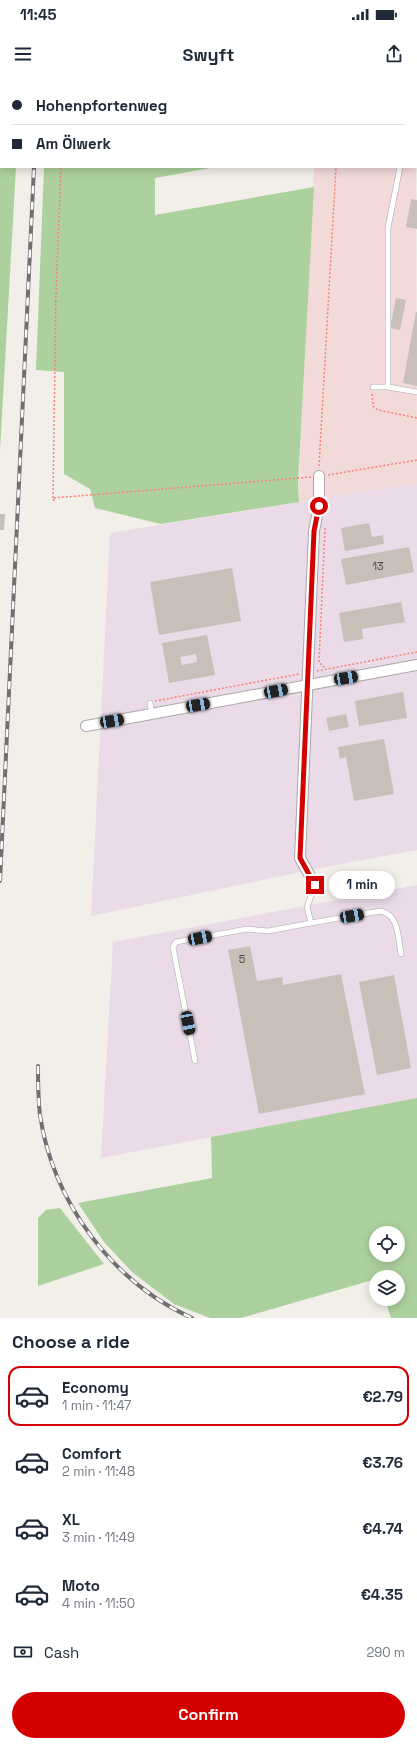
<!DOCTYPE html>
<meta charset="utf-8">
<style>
:root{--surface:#fff;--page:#f6f6f7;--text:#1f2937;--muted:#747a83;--line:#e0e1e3;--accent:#d40000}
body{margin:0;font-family:"Space Grotesk",sans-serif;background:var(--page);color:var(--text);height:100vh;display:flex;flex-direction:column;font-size:15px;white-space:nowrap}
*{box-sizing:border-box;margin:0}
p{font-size:13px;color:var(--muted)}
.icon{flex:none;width:22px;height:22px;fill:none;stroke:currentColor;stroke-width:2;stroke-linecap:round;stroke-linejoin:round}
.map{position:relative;height:1238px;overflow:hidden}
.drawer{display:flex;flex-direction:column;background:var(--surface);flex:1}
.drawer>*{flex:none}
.hud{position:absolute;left:0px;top:0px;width:417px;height:88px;box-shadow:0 2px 10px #0003;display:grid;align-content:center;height:88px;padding:0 12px;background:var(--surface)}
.tools{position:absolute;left:369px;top:1146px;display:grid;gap:8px}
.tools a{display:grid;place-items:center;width:36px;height:36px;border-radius:50%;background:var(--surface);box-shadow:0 2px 10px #0003;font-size:20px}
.end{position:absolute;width:18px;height:18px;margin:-9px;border:5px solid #d40000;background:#fff;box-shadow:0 0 0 2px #fff}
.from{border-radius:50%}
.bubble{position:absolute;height:28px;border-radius:14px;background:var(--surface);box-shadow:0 2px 10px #0003;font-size:13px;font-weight:800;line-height:28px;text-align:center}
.car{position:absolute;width:12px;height:24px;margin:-12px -6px;border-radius:5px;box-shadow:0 0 3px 1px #0007;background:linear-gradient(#222 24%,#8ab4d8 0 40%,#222 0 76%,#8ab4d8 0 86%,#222 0)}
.hud b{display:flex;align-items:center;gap:14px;height:38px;font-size:15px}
.hud b+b{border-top:1px solid var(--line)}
.hud i{width:10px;height:10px;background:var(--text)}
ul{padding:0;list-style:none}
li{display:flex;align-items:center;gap:12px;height:60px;margin:0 8px 6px;padding:0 4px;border:2px solid transparent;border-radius:12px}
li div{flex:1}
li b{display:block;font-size:15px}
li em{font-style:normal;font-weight:800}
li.on{border-color:var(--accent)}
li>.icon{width:36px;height:36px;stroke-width:1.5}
h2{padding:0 12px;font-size:18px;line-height:48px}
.pay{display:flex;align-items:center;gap:10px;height:44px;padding:0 12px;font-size:15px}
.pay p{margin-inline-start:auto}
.button{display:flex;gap:8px;margin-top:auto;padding:8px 12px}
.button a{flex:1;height:46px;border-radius:24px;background:var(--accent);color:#fff;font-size:16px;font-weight:800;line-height:46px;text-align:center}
.status{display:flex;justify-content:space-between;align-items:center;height:28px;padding:0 20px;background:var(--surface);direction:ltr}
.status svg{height:11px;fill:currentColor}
header{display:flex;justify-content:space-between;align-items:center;height:52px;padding:0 12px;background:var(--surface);font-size:18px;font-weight:800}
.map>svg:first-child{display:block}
.commercial{fill:#f2dad9}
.industrial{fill:#ebdbe8}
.forest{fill:#add19e;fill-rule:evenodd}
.building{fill:#c7bfb8;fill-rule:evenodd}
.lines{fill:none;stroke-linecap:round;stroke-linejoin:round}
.lane-casing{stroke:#a9a9a9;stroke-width:6}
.street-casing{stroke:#a9a9a9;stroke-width:12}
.path{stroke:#fa8072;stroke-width:1.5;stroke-dasharray:2 2;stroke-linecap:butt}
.lane{stroke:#fff;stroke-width:5}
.street{stroke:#fff;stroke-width:10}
.rail-casing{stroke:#707070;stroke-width:4}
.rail{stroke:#fff;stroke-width:2.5;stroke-dasharray:8;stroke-linecap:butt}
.route{stroke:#d40000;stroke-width:5}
.labels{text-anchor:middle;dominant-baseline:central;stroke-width:4;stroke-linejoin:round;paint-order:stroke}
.number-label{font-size:11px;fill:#4b4948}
</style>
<div class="status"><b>11:45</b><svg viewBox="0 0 49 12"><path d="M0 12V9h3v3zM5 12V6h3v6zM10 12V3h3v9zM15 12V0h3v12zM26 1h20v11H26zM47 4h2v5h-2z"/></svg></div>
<header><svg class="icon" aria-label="menu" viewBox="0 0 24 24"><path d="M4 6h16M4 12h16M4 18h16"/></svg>Swyft<svg class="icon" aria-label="share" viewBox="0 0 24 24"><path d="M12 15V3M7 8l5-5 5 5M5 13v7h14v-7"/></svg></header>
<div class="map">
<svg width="417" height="1238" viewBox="0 0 417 1238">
<rect width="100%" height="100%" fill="#f2efe9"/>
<!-- commercial -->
<path class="commercial" d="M416 50 417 403 298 422 314 87H416Z"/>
<!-- industrial -->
<path class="industrial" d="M417 403V770L315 789 91 836 110 453Z
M417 805V1018L101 1078 113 862Z"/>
<!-- forest -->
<path class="forest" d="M0 0H21L1 1V87H16L0 371Z
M48 0H324L47 1Z
M44 87H216L155 98V135L314 107 298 405 299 422 161 444 95 428 90 409 64 394V292L36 290Z
M417 1018V1238H391L385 1219H398V1197H376V1199L241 1238H210L174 1224 133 1193 104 1162 78 1123 212 1098 211 1057ZM376 1153H398V1175H376Z
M60 1128 104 1184 38 1206V1138L46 1130Z"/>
<!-- building -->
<path class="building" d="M411 119 417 120V149L406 147Z
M396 218 406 220 400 250 390 248Z
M416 232H417V306L403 303Z
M0 434H5L4 450H0Z
M369 443 372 457 383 455 384 464 345 471 341 448Z
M409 467 414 492 346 505 341 479Z
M232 488 241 541 159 555 150 502Z
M401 522 405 542 362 549 363 559 344 562 339 533Z
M207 555 215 595 169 603 162 563ZM196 574 197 582 182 585 180 577Z
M403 612 407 638 359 646 355 621Z
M346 634 349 647 329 651 326 638Z
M384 659 394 714 354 721 346 677 340 679 338 667Z
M250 866 257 901 282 897 283 905 341 894 365 1014 259 1034 228 870Z
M394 895 411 988 377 995 359 902Z"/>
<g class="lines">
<!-- lane casing -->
<g class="lane-casing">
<path id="lane" d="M416 77H417
M400 87 388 148V307L417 312
M373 307H388
M150 623 152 634
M315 805 307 827 311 843 380 831C399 834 398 858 401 874
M195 981 173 867 176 862 247 849 268 851 311 843"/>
</g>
<!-- street casing -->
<g class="street-casing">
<path id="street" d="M86 646 417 585
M315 805 300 778 314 451 319 426V396"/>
</g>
<!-- path -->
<path class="path" d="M65 1V0
M372 314 373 326 378 330 417 338
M319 386 336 87
M328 395 417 380
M53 418 56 212 61 87
M54 421 53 418 311 397
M325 448 319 582 326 589
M317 591 417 572
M155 621 299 594"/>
<!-- lane -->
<use href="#lane" class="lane"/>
<!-- street -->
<use href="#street" class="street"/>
<!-- rail casing -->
<g class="rail-casing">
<path id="rail" d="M32 1V0
M0 801 34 87
M38 986C38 1002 38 1018 40 1035 53 1122 112 1202 192 1238"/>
</g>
<!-- rail -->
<use href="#rail" class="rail"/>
</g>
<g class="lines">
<!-- route -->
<path class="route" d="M315 805 300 778 314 451 319 426"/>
</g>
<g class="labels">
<!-- number labels -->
<g class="number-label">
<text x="378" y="486">13</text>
<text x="242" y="879">5</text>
</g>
</g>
</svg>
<div class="tools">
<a><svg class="icon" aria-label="locate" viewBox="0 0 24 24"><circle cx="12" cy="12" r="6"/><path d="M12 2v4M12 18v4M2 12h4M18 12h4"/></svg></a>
<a><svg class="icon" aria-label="layers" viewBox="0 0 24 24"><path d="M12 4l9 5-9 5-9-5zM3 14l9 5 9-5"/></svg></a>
</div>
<i class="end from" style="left:319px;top:426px"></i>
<i class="end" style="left:315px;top:805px"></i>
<div class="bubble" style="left:329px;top:791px;width:66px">1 min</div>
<i class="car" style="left:346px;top:598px;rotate:80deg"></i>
<i class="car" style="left:276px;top:611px;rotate:79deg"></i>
<i class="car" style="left:198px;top:625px;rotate:80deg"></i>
<i class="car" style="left:112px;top:641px;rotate:80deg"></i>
<i class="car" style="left:352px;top:836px;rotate:80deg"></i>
<i class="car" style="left:200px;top:858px;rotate:79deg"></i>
<i class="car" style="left:188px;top:943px;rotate:169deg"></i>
<div class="hud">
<b><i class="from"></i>Hohenpfortenweg</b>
<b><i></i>Am Ölwerk</b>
</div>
</div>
<section class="drawer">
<h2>Choose a ride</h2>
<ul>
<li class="on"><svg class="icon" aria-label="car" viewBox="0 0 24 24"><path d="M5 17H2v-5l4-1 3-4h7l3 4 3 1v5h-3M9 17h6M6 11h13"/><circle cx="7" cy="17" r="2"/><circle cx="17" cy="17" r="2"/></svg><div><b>Economy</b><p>1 min · 11:47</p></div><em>€2.79</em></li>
<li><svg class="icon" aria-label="car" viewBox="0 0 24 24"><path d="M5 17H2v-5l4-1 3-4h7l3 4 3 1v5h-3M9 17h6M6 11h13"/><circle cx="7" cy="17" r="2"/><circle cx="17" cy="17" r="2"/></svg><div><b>Comfort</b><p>2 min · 11:48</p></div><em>€3.76</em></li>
<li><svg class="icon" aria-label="car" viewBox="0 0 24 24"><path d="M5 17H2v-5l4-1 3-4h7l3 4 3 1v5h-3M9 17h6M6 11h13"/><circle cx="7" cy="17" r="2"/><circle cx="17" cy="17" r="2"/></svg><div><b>XL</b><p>3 min · 11:49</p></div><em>€4.74</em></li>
<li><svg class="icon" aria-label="car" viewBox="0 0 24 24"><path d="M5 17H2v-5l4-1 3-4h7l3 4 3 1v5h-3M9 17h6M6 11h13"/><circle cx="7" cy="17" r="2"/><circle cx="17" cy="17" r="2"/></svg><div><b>Moto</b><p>4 min · 11:50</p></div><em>€4.35</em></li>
</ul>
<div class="pay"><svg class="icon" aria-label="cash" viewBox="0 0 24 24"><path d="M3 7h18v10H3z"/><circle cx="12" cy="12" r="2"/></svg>Cash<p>290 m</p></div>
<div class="button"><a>Confirm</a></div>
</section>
